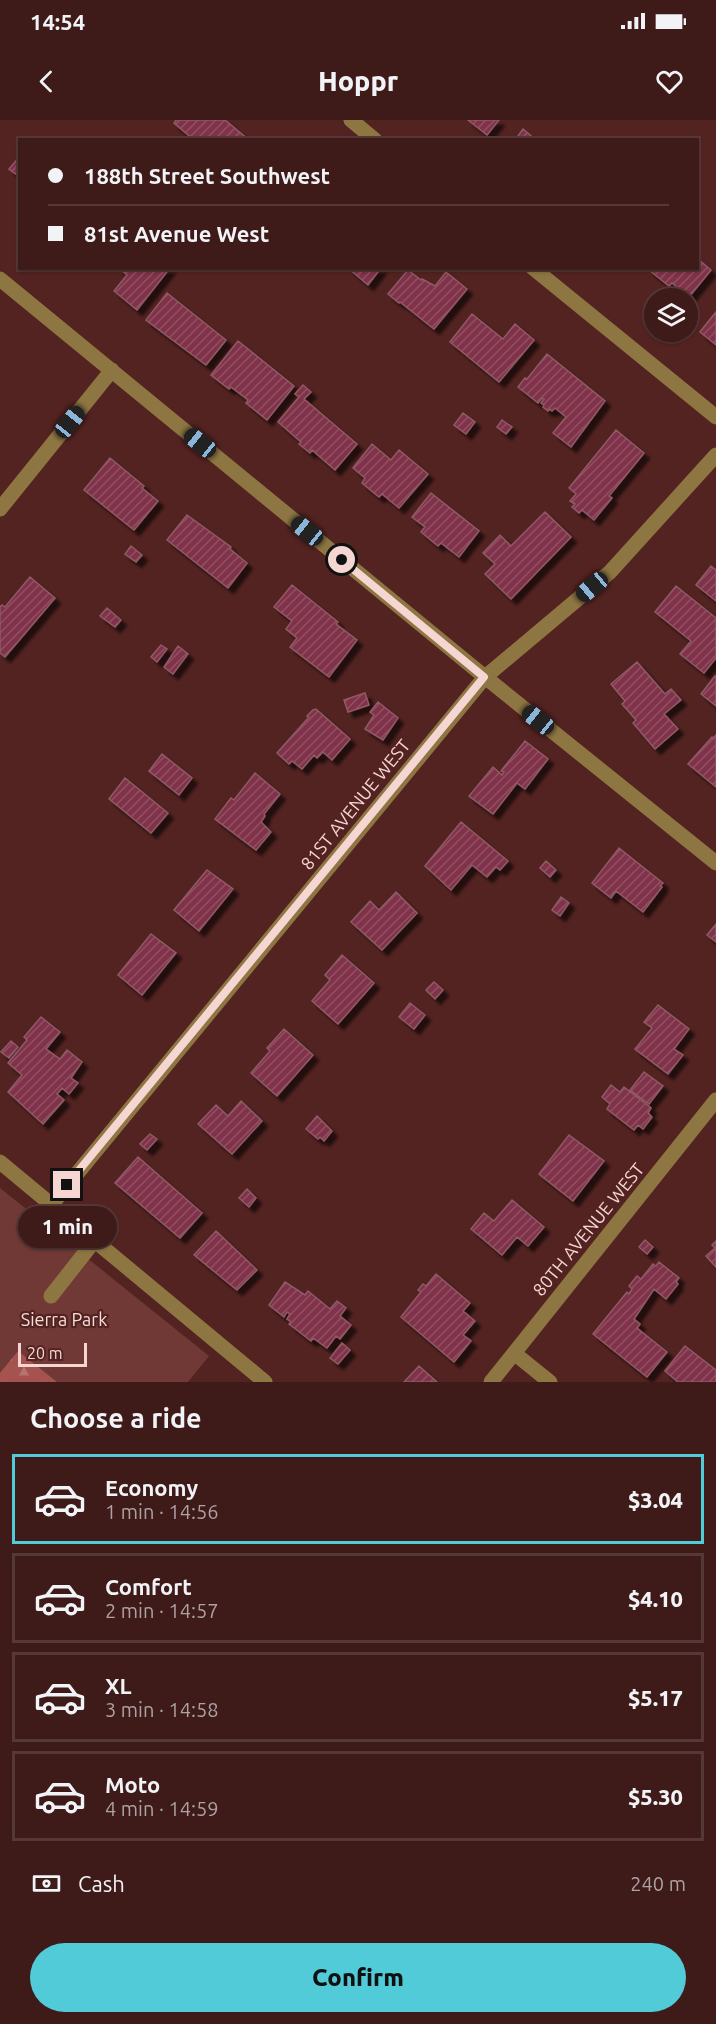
<!DOCTYPE html>
<meta charset="utf-8">
<style>
:root{--surface:#3e1a19;--page:#492726;--text:#f1f3f6;--muted:#ada1a2;--line:#573838;--accent:#52cbd8}
body{margin:0;font-family:Ubuntu,sans-serif;background:var(--page);color:var(--text);height:100vh;display:flex;flex-direction:column;font-size:22px;white-space:nowrap}
*{box-sizing:border-box;margin:0}
p{font-size:20px;color:var(--muted)}
.icon{flex:none;width:33px;height:33px;fill:none;stroke:currentColor;stroke-width:2;stroke-linecap:round;stroke-linejoin:round}
.map{position:relative;height:1262px;overflow:hidden}
.sheet{display:flex;flex-direction:column;background:var(--surface);flex:1}
.sheet>*{flex:none}
.hud{position:absolute;left:18px;top:18px;width:681px;height:132px;border-radius:0px;box-shadow:0 2px 4px #0004,0 0 0 2px var(--line);display:grid;align-content:center;height:132px;padding:0 30px;background:var(--surface)}
.buttons{position:absolute;left:644px;top:168px;display:grid;gap:12px}
.buttons a{display:grid;place-items:center;width:54px;height:54px;border-radius:50%;background:var(--surface);box-shadow:0 2px 4px #0004,0 0 0 2px var(--line);font-size:30px}
.scale{position:absolute;left:18px;bottom:15px;width:69px;box-sizing:border-box;padding-left:6px;border:3px solid #f6d6d3;border-top:0;font-size:16px;line-height:21px;white-space:nowrap;color:#f6d6d3;-webkit-text-stroke:4px #532321;paint-order:stroke}
.end{position:absolute;width:27px;height:27px;margin:-14px;border:8px solid #f6d6d3;background:#111;box-shadow:0 0 0 3px #111}
.from{border-radius:50%}
.bubble{position:absolute;height:42px;border-radius:21px;background:var(--surface);box-shadow:0 2px 4px #0004,0 0 0 2px var(--line);font-size:20px;font-weight:800;line-height:42px;text-align:center}
.car{position:absolute;width:18px;height:36px;margin:-18px -9px;border-radius:8px;box-shadow:0 0 4px 2px #0007;background:linear-gradient(#222 24%,#8ab4d8 0 40%,#222 0 76%,#8ab4d8 0 86%,#222 0)}
.hud b{display:flex;align-items:center;gap:21px;height:57px;font-size:22px}
.hud b+b{border-top:2px solid var(--line)}
.hud i{width:15px;height:15px;background:var(--text)}
ul{padding:0;list-style:none}
li{display:flex;align-items:center;gap:18px;height:90px;margin:0 12px 9px;padding:0 18px;border:3px solid var(--line);border-radius:0px}
li div{flex:1}
li b{display:block;font-size:22px}
li em{font-style:normal;font-weight:800}
li.active{border-color:var(--accent)}
li>.icon{width:54px;height:54px;stroke-width:1.5}
h2{padding:0 30px;font-size:27px;line-height:72px}
.pay{display:flex;align-items:center;gap:15px;height:66px;padding:0 30px;font-size:22px}
.pay p{margin-inline-start:auto}
.button{display:flex;gap:12px;margin-top:auto;padding:12px 30px}
.button a{flex:1;height:69px;border-radius:36px;background:var(--accent);color:#111;font-size:24px;font-weight:800;line-height:69px;text-align:center}
.status{display:flex;justify-content:space-between;align-items:center;height:42px;padding:0 30px;background:var(--surface);direction:ltr}
.status svg{height:16px;fill:currentColor}
header{display:flex;justify-content:space-between;align-items:center;height:78px;padding:0 30px;background:var(--surface);font-size:27px;font-weight:800}
.map>svg:first-child{display:block}
.green{fill:#703935}
.forest{fill:url(#forest-firs)}
.building{fill:url(#building-hatch);stroke:#8f5a66;stroke-width:1.5;filter:url(#shadow)}
.lines{fill:none;stroke-linecap:round;stroke-linejoin:round}
.minor{stroke:#8d7642;stroke-width:15}
.route{stroke:#f6d6d3;stroke-width:8}
.labels{text-anchor:middle;dominant-baseline:central;stroke-width:4.5;stroke-linejoin:round;paint-order:stroke}
.street-label{font-size:18px;fill:#f6d6d3;stroke:#532321}
.park-label{font-size:18px;fill:#f5ddda;stroke:#532321}
</style>
<div class="status"><b>14:54</b><svg viewBox="0 0 49 12"><path d="M0 12V9h3v3zM5 12V6h3v6zM10 12V3h3v9zM15 12V0h3v12zM26 1h20v11H26zM47 4h2v5h-2z"/></svg></div>
<header><svg class="icon" aria-label="back" viewBox="0 0 24 24"><path d="M15 5l-7 7 7 7"/></svg>Hoppr<svg class="icon" aria-label="heart" viewBox="0 0 24 24"><path d="M12 20l-8-8c-3-5 5-10 8-4 3-6 11-1 8 4z"/></svg></header>
<div class="map">
<svg width="716" height="1262" viewBox="0 0 716 1262">
<defs>
<pattern id="forest-firs" width="22" height="20" patternUnits="userSpaceOnUse" patternTransform="scale(1.5)"><rect width="22" height="20" fill="#a4534e"/><path d="M5 1l3.5 6h-7zM16 11l3.5 6h-7z" fill="#b6736f"/></pattern>
<pattern id="building-hatch" width="6" height="6" patternUnits="userSpaceOnUse" patternTransform="scale(1.5)"><rect width="6" height="6" fill="#7f3248"/><path d="M-1 1l2-2M0 6l6-6M5 7l2-2" fill="none" stroke="#924f62"/></pattern>
<filter id="shadow"><feDropShadow dx="5.5" dy="5.5" stdDeviation="1.5" flood-color="#0009"/></filter>
</defs>
<rect width="100%" height="100%" fill="#532321"/>
<!-- green -->
<path class="green" d="M0 1068 209 1236 188 1262H0Z"/>
<!-- forest -->
<path class="forest" d="M18 1231 57 1262H0V1253Z"/>
<!-- building -->
<path class="building" d="M176 0H225L249 20H197L194 17 193 19 174 3Z
M468 0H499L487 15Z
M523 9 536 20H515Z
M20 36V57L9 49Z
M698 139 711 150 689 177 672 163 669 166 649 150 698 148Z
M119 148H170L137 190 114 171 127 155Z
M348 148H381L368 165Z
M408 150 421 160 422 159 435 166 446 152 467 169 434 209 400 182 399 183 388 174Z
M167 173 226 220 206 245 146 200Z
M716 192V225L700 212Z
M472 194 503 219 515 204 534 220 499 262 450 222Z
M238 221 294 266 267 300 246 283 248 280 231 267 229 269 211 255Z
M547 234 605 281 571 327 553 313 566 297 555 288 552 291 550 289 548 291 543 287 544 285 541 283 544 279 542 278 538 283 518 267 525 258 527 259Z
M303 265 311 272 304 279 357 324 335 350 312 330 310 333 299 324 301 322 278 302 299 277 295 274Z
M463 293 475 302 466 314 454 305Z
M502 300 512 307 506 314 497 307Z
M616 310 644 333 609 376 612 378 594 400 582 390 579 393 572 387 575 384 570 381 576 374 569 368Z
M372 324 391 340 399 330 428 354 399 388 382 374 379 377 362 363 365 358 353 348Z
M110 338 144 366 142 368 158 381 134 410 84 370Z
M431 373 479 411 459 437 441 423 438 426 421 412 425 407 412 397Z
M545 392 571 417 511 479 485 454 495 444 483 433 500 415 511 426Z
M187 395 231 427 230 429 247 443 228 468 167 420Z
M131 426 142 435 136 442 125 434Z
M711 446 716 450V481L696 465Z
M30 457 55 478 5 537 0 533V487L2 485 5 487Z
M292 465 338 502 336 504 357 520 329 557 290 527 297 518 286 509 292 501 274 487Z
M676 466 716 498V538L704 553 680 534 691 521 655 492Z
M107 488 121 500 115 507 100 496Z
M161 525 167 529 157 542 151 537Z
M178 526 188 534 173 554 164 547Z
M637 542 665 574 671 569 681 580 664 594 678 609 655 629 633 603 636 600 622 584 625 581 611 564Z
M715 556 716 557V586L701 574Z
M365 573 369 585 348 592 344 580Z
M378 582 398 598 383 620 365 609 374 595 370 592Z
M316 589 350 619 332 640 323 632 317 638 314 635 302 649 292 641 289 644 277 633 309 597 307 596 313 590Z
M716 615V667L688 644 712 617 713 618Z
M525 621 548 639 525 669 517 663 493 694 469 676 493 647 502 655 504 652 501 651Z
M162 634 192 658 179 675 149 651Z
M255 653 280 674 264 694 265 696 261 702 271 712 256 730 215 699 231 678 234 680Z
M125 658 168 693 151 713 109 679Z
M461 702 508 741 500 750 496 747 487 757 472 745 451 770 425 746Z
M619 728 663 763 660 766 662 767 643 792 616 771 611 778 592 763Z
M546 741 556 750 550 757 540 748Z
M207 750 233 769 199 811 174 790Z
M396 772 417 793 382 830 351 802 370 781 379 790Z
M561 777 569 783 560 796 552 790Z
M716 804V822L707 815Z
M151 814 176 833 142 875 118 855Z
M342 835 374 863 338 904 312 881 330 860 325 855Z
M434 862 443 870 435 879 426 870Z
M410 883 425 895 414 909 399 897Z
M658 885 689 909 674 929 683 935 668 954 635 929 652 908 644 902Z
M41 897 60 912 46 929 60 939 67 930 82 942 71 958 78 963 69 974 62 968 57 974 64 980 43 1004 8 972 22 955 8 943 27 920 24 917Z
M284 909 313 935 277 976 251 953 270 931 267 928Z
M11 921 18 927 9 938 1 932Z
M644 952 663 966 649 984 630 970Z
M611 965 620 972 624 967 651 988 648 993 652 997 643 1009 638 1005 634 1010 607 989 610 984 602 977Z
M241 981 262 1001 232 1034 198 1004 216 985 228 996Z
M317 996 332 1011 324 1021 320 1017 318 1019 306 1009Z
M150 1014 157 1019 147 1030 140 1024Z
M569 1015 604 1041 573 1081 539 1054Z
M138 1037 202 1093 180 1118 115 1063Z
M247 1069 256 1078 249 1087 239 1078Z
M512 1080 544 1107 528 1126 517 1117 502 1135 471 1109 484 1093 494 1101Z
M216 1111 257 1150 237 1170 194 1135Z
M645 1120 653 1127 647 1134 639 1127Z
M716 1121V1147L706 1136 715 1128 712 1125Z
M659 1142 679 1158 676 1162 678 1164 666 1179 654 1169 634 1199 640 1204 637 1208 667 1232 647 1257 593 1214 627 1172 629 1174 632 1169 629 1166 637 1156 641 1159 653 1144 656 1146Z
M436 1154 470 1183 463 1191 475 1201 463 1215 471 1221 454 1242 401 1197 421 1172 418 1170 423 1164 426 1166Z
M285 1162 305 1175 308 1171 330 1189 337 1181 346 1188 340 1196 351 1205 340 1219 336 1216 327 1228 313 1218 311 1221 289 1204 291 1202 287 1199 290 1194 287 1192 284 1197 269 1185Z
M342 1223 350 1230 338 1244 330 1238Z
M685 1226 716 1250V1262H678L665 1251Z
M419 1246 437 1262H404Z"/>
<g class="lines">
<!-- minor -->
<path class="minor" d="M351 0 375 20
M533 148 716 297
M0 159 485 557 716 743
M0 389 112 250
M0 1042 265 1262
M52 1084 485 557 610 452 716 335
M51 1176 95 1120
M514 1233 550 1262
M491 1262 716 980"/>
</g>
<g class="lines">
<!-- route -->
<path class="route" d="M67 1065 484 557 342 440"/>
</g>
<g class="labels">
<!-- street labels -->
<g class="street-label">
<text transform="translate(355 684) rotate(-51)">81ST AVENUE WEST</text>
<text transform="translate(588 1109) rotate(-51)">80TH AVENUE WEST</text>
</g>
<!-- park labels -->
<g class="park-label">
<text x="64" y="1199">Sierra Park</text>
</g>
</g>
</svg>
<div class="buttons">
<a><svg class="icon" aria-label="layers" viewBox="0 0 24 24"><path d="M12 4l9 5-9 5-9-5zM3 14l9 5 9-5"/></svg></a>
</div>
<div class="scale">20 m</div>
<i class="end from" style="left:342px;top:440px"></i>
<i class="end" style="left:67px;top:1065px"></i>
<div class="bubble" style="left:18px;top:1086px;width:99px">1 min</div>
<i class="car" style="left:70px;top:302px;rotate:39deg"></i>
<i class="car" style="left:200px;top:323px;rotate:309deg"></i>
<i class="car" style="left:307px;top:411px;rotate:309deg"></i>
<i class="car" style="left:592px;top:467px;rotate:230deg"></i>
<i class="car" style="left:538px;top:600px;rotate:309deg"></i>
<div class="hud">
<b><i class="from"></i>188th Street Southwest</b>
<b><i></i>81st Avenue West</b>
</div>
</div>
<section class="sheet">
<h2>Choose a ride</h2>
<ul>
<li class="active"><svg class="icon" aria-label="car" viewBox="0 0 24 24"><path d="M5 17H2v-5l4-1 3-4h7l3 4 3 1v5h-3M9 17h6M6 11h13"/><circle cx="7" cy="17" r="2"/><circle cx="17" cy="17" r="2"/></svg><div><b>Economy</b><p>1 min · 14:56</p></div><em>$3.04</em></li>
<li><svg class="icon" aria-label="car" viewBox="0 0 24 24"><path d="M5 17H2v-5l4-1 3-4h7l3 4 3 1v5h-3M9 17h6M6 11h13"/><circle cx="7" cy="17" r="2"/><circle cx="17" cy="17" r="2"/></svg><div><b>Comfort</b><p>2 min · 14:57</p></div><em>$4.10</em></li>
<li><svg class="icon" aria-label="car" viewBox="0 0 24 24"><path d="M5 17H2v-5l4-1 3-4h7l3 4 3 1v5h-3M9 17h6M6 11h13"/><circle cx="7" cy="17" r="2"/><circle cx="17" cy="17" r="2"/></svg><div><b>XL</b><p>3 min · 14:58</p></div><em>$5.17</em></li>
<li><svg class="icon" aria-label="car" viewBox="0 0 24 24"><path d="M5 17H2v-5l4-1 3-4h7l3 4 3 1v5h-3M9 17h6M6 11h13"/><circle cx="7" cy="17" r="2"/><circle cx="17" cy="17" r="2"/></svg><div><b>Moto</b><p>4 min · 14:59</p></div><em>$5.30</em></li>
</ul>
<div class="pay"><svg class="icon" aria-label="cash" viewBox="0 0 24 24"><path d="M3 7h18v10H3z"/><circle cx="12" cy="12" r="2"/></svg>Cash<p>240 m</p></div>
<div class="button"><a>Confirm</a></div>
</section>
